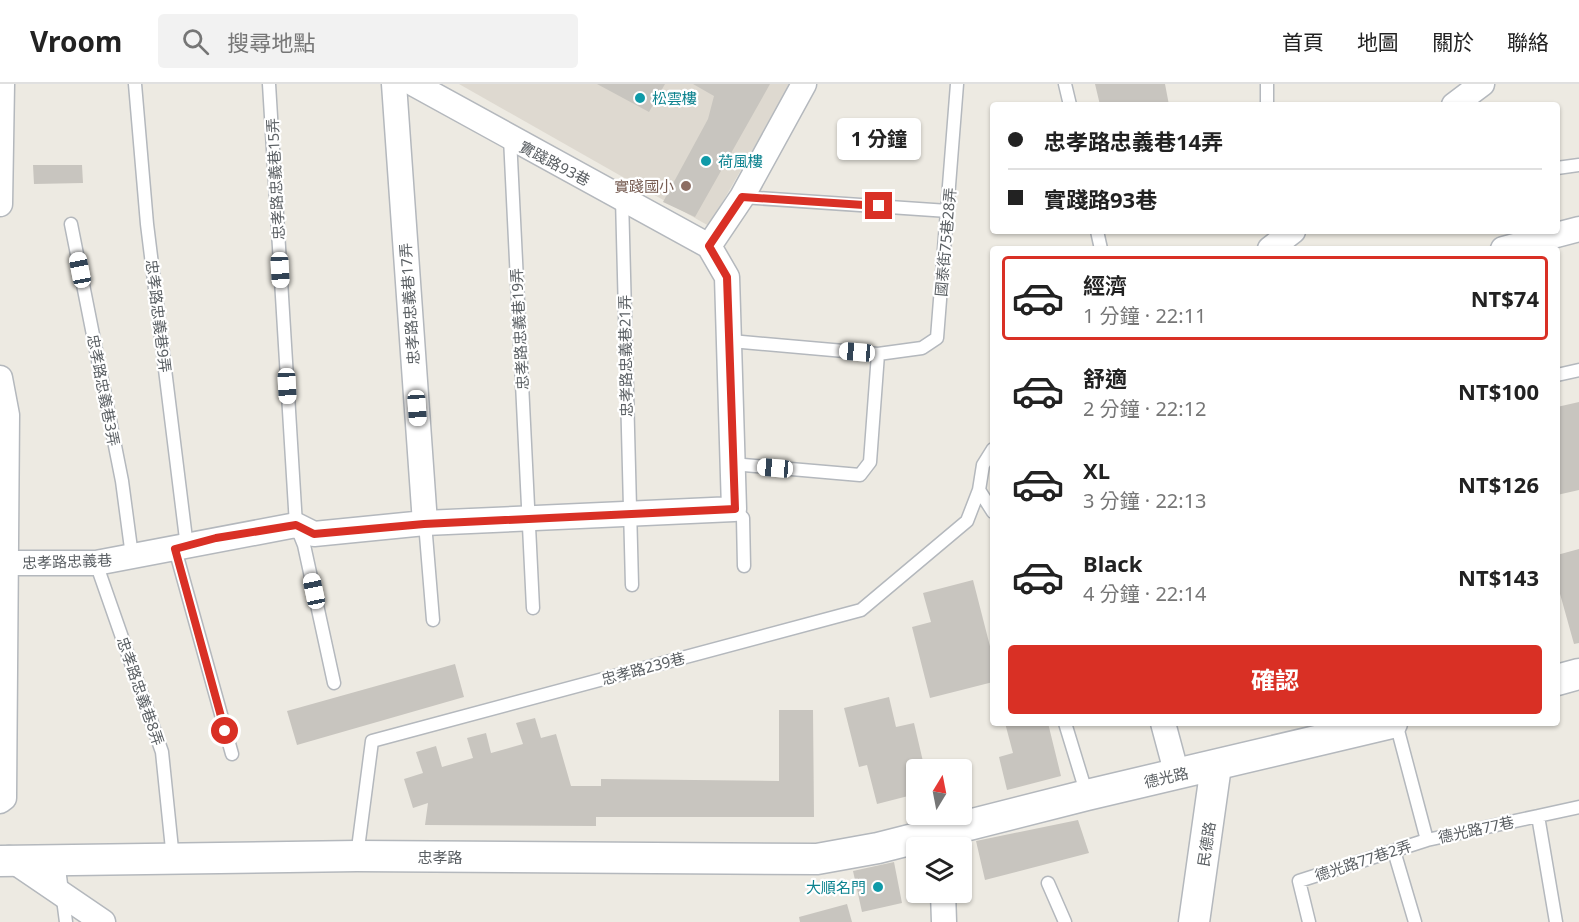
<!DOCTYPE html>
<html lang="zh-TW">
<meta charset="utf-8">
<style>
:root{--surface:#fff;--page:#f2f2f2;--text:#222;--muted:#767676;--line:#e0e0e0;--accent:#d93025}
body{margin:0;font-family:"Noto Sans","Noto Sans TC",sans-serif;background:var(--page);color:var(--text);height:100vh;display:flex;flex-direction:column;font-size:22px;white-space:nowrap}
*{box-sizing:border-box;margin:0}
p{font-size:20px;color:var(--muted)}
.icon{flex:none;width:33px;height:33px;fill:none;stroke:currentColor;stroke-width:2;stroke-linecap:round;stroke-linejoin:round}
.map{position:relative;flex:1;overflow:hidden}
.sheet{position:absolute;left:990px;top:162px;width:570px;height:480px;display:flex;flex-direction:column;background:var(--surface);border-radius:6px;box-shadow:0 2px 4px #0004}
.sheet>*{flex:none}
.top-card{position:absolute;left:990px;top:18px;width:570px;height:132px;border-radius:6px;box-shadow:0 2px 4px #0004;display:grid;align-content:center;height:132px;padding:0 18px;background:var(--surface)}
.needle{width:39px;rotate:10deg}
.buttons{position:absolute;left:906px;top:675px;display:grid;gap:12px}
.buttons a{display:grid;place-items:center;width:66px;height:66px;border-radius:6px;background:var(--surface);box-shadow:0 2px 4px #0004;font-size:30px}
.end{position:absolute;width:27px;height:27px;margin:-14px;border:8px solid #d93025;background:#fff;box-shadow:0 0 0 3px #fff}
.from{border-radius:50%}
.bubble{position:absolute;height:42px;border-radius:6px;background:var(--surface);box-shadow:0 2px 4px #0004;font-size:20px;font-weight:700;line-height:42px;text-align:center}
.car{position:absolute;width:18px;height:36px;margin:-18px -9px;border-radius:8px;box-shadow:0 0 4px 2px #0007;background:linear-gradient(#fff 24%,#345 0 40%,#fff 0 76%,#345 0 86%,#fff 0)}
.top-card b{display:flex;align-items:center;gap:21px;height:57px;font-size:22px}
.top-card b+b{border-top:2px solid var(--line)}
.top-card i{width:15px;height:15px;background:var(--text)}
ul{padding:10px 0 0;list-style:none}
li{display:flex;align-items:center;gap:18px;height:84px;margin:0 12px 9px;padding:0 6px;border:3px solid transparent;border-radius:6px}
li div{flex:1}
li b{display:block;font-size:22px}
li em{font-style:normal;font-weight:700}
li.current{border-color:var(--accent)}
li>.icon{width:54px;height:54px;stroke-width:1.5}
.button{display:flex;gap:12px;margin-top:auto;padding:12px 18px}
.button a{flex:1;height:69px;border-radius:6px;background:var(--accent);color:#fff;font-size:24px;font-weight:700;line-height:69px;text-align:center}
header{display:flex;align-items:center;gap:36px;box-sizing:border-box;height:84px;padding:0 30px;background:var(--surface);border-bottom:2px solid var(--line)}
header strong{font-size:28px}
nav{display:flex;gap:33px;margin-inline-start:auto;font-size:21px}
.search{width:420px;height:54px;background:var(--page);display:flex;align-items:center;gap:15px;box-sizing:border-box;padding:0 21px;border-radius:6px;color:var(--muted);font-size:22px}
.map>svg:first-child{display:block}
.education{fill:#ded9d0}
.building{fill:#c8c5bf}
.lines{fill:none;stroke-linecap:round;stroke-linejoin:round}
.service-casing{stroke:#b4b8bd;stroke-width:15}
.minor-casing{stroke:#b4b8bd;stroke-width:27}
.tertiary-casing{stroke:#b4b8bd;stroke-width:33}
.service{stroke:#fff;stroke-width:12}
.minor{stroke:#fff;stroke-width:24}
.tertiary{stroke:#fff;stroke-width:30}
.route{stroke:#d93025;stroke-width:8}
.culture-dot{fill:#0f9aa8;stroke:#fff;stroke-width:2}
.education-dot{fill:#8d6e63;stroke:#fff;stroke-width:2}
.labels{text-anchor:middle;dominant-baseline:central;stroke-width:4.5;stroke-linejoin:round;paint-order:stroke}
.culture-label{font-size:15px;fill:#0d838f;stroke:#fff;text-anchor:start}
.street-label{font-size:15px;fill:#5a5f63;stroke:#fff}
.education-label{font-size:15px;fill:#785e54;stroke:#fff;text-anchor:end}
</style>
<header>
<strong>Vroom</strong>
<div class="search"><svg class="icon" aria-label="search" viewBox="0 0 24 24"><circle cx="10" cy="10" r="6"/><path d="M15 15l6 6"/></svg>搜尋地點</div>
<nav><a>首頁</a><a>地圖</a><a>關於</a><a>聯絡</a></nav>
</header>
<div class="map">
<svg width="1579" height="838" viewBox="0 0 1579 838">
<rect width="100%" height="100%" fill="#edeae2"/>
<!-- education -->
<path class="education" d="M459 0H790L709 142Z"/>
<!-- building -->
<path class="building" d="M597 0H665L649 28Z
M693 0H770L695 133 663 118 708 35 714 12Z
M1095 0H1165L1169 21H1100Z
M33 81H82L83 99 34 100Z
M1579 318V406L1557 411V323Z
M1579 465V559L1574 560 1557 499V471Z
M973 496 993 574V598L930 614 912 543 931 538 923 509Z
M455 580 464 613 297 661 287 627Z
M889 613 896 643 914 639 925 686H916V710L877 720 867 681 859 683 844 624Z
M779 626H813L814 733H596V742L425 741 428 719 413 724 404 695 423 689 416 668 436 662 442 683 473 674 467 654 486 649 491 669 523 660 516 639 535 634 541 654 556 650 571 702H601V695L779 697Z
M1005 639H1048L1061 692 1007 706 999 673 1013 669Z
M1078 736 1089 769 985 796 976 757Z
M894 778 902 819 862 828 853 787Z
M847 820 852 838H800L799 833Z"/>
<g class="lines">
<!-- service casing -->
<g class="service-casing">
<path id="service" d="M135 0 147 140 187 463
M269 0 296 441 304 461 334 599
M1065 0 1070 21
M1267 21V0
M510 54 533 524
M1557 84 1579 81
M742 113 948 127
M622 114 632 501
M71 140 122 397 132 472
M1097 147 1101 165
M731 257 878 270 922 264 937 254 957 0
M1557 291 1579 286
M993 365 983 381 979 406 993 428
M732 380 860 391 870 378 878 270
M734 425 743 434 744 482
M425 439 433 536
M175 465 232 670
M96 479 162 668 173 775
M1065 639 1087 711
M1396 639 1427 756 1538 732 1556 838
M1538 732 1579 723
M1394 767 1415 838
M357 772 372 657 861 526 967 437 979 406
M58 777 66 838
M1048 799 1065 838
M1309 838 1299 797 1427 756"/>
</g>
<!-- minor casing -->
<g class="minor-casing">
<path id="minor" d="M394 0 425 439
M414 0 709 162 742 113 804 0
M1454 21 1482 0
M0 120 2 0
M1270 165 1293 147
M1503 165 1579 145
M0 294 7 331 4 714 0 717
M5 479H96L296 441 314 450 425 439 734 425 727 193 709 162
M1163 639 1177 691
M9 774 103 838
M943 808 944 838"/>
</g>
<!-- tertiary casing -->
<g class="tertiary-casing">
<path id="tertiary" d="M1557 596 1579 590
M0 777 357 772 817 775 878 764 1087 711 1392 639
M1194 838 1216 682"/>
</g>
<!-- service -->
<use href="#service" class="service"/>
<!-- minor -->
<use href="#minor" class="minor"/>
<!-- tertiary -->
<use href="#tertiary" class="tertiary"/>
</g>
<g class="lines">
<!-- route -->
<path class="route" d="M225 647 175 465 216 454 296 441 314 450 424 440 735 425 727 193 709 162 742 113 879 122"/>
</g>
<!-- markers -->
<g class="culture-dot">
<circle cx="640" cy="14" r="6"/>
<circle cx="706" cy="77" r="6"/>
<circle cx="878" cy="803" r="6"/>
</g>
<circle class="education-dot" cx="686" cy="102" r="6"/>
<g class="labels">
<!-- culture labels -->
<g class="culture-label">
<text x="652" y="14">松雲樓</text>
<text x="718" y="77">荷風樓</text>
<text x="866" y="803" text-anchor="end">大順名門</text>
</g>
<!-- street labels -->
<g class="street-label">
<text transform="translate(555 79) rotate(28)">實踐路93巷</text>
<text transform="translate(275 95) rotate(-93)">忠孝路忠義巷15弄</text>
<text transform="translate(945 158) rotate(-85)">國泰街75巷28弄</text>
<text transform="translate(409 220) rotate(-94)">忠孝路忠義巷17弄</text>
<text transform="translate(159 232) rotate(83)">忠孝路忠義巷9弄</text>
<text transform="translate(519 245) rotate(-93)">忠孝路忠義巷19弄</text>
<text transform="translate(625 272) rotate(-91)">忠孝路忠義巷21弄</text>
<text transform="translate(104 306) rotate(79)">忠孝路忠義巷3弄</text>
<text transform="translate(67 477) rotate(-2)">忠孝路忠義巷</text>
<text transform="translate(643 584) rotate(-15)">忠孝路239巷</text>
<text transform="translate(141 607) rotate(71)">忠孝路忠義巷8弄</text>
<text transform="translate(1166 693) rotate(-13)">德光路</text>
<text transform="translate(1476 745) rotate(-12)">德光路77巷</text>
<text transform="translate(1206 760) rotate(-81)">民德路</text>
<text x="440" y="773">忠孝路</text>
<text transform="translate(1363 776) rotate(-18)">德光路77巷2弄</text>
</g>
<!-- education labels -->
<g class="education-label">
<text x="674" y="102">實踐國小</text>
</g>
</g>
</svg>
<div class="buttons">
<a><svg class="needle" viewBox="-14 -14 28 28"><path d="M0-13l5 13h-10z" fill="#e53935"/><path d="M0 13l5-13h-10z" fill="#767676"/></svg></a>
<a><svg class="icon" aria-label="layers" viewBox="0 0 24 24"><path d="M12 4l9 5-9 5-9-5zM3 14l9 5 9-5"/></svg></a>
</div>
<i class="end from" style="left:225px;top:647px"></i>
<i class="end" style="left:879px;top:122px"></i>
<div class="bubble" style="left:837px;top:34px;width:84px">1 分鐘</div>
<i class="car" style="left:80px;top:186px;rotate:349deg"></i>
<i class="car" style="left:280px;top:186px;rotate:177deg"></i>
<i class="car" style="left:857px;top:268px;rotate:275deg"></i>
<i class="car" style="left:287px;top:302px;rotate:177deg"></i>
<i class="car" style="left:417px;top:324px;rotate:176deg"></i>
<i class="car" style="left:775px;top:384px;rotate:275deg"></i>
<i class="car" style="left:314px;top:507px;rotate:348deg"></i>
<div class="top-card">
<b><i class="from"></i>忠孝路忠義巷14弄</b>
<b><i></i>實踐路93巷</b>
</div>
<section class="sheet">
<ul>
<li class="current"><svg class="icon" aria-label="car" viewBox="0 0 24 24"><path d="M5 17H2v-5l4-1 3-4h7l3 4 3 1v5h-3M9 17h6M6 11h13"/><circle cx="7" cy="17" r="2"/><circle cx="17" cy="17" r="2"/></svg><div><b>經濟</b><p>1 分鐘 · 22:11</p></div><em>NT$74</em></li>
<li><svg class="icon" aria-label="car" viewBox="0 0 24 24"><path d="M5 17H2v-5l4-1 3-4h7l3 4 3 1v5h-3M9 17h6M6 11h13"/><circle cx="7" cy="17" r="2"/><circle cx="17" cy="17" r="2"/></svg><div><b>舒適</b><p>2 分鐘 · 22:12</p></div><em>NT$100</em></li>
<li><svg class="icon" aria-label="car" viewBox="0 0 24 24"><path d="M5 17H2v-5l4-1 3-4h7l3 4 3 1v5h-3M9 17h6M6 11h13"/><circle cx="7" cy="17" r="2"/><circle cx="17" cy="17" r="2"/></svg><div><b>XL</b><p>3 分鐘 · 22:13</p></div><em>NT$126</em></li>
<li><svg class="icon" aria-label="car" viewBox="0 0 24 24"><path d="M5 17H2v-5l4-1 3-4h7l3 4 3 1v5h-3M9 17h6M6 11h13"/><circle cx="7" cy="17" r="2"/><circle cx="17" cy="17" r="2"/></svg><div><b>Black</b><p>4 分鐘 · 22:14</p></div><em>NT$143</em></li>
</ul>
<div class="button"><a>確認</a></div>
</section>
</div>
